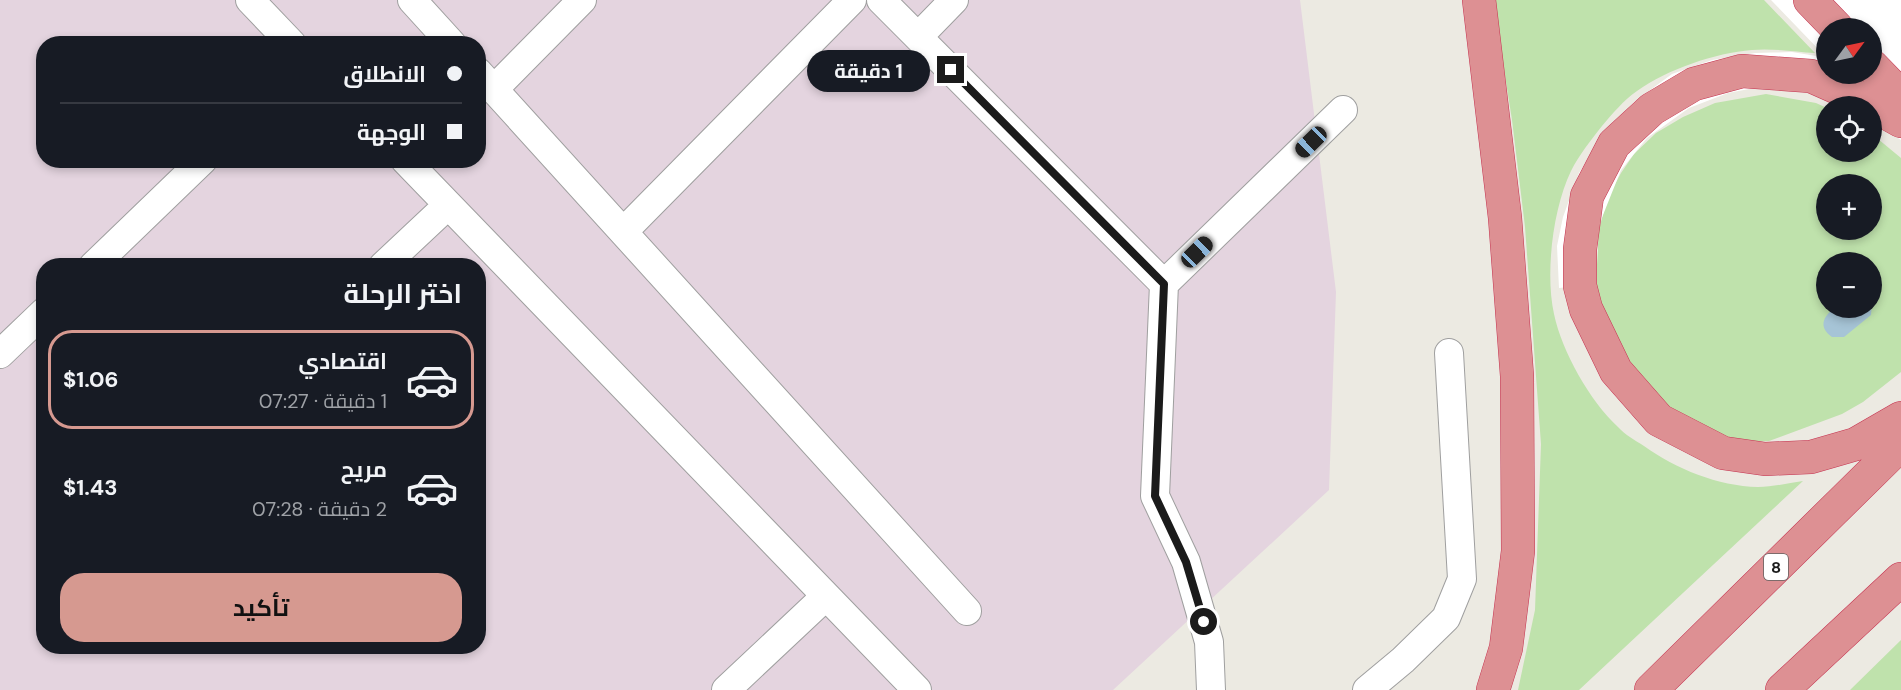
<!DOCTYPE html>
<html lang="ar">
<meta charset="utf-8">
<style>
:root{--surface:#171b24;--page:#242831;--text:#f1f3f6;--muted:#9ea1a6;--line:#363941;--accent:#d69990}
body{margin:0;font-family:"DM Sans",Cairo,sans-serif;background:var(--page);color:var(--text);direction:rtl;height:100vh;display:flex;flex-direction:column;font-size:22px;white-space:nowrap}
*{box-sizing:border-box;margin:0}
p{font-size:20px;color:var(--muted)}
.icon{flex:none;width:33px;height:33px;fill:none;stroke:currentColor;stroke-width:2;stroke-linecap:round;stroke-linejoin:round}
.map{position:relative;flex:1;overflow:hidden;direction:ltr}
.side{position:absolute;left:36px;top:258px;width:450px;height:396px;display:flex;flex-direction:column;background:var(--surface);border-radius:24px;box-shadow:0 3px 9px #0003;direction:rtl}
.side>*{flex:none}
.top-card{position:absolute;left:36px;top:36px;width:450px;height:132px;border-radius:24px;box-shadow:0 3px 9px #0003;direction:rtl;display:grid;align-content:center;height:132px;padding:0 24px;background:var(--surface)}
.needle{width:39px;rotate:57deg}
.fabs{position:absolute;left:1816px;top:18px;display:grid;gap:12px}
.fabs a{display:grid;place-items:center;width:66px;height:66px;border-radius:50%;background:var(--surface);box-shadow:0 3px 9px #0003;font-size:30px}
.end{position:absolute;width:27px;height:27px;margin:-14px;border:8px solid #1b1b1b;background:#fff;box-shadow:0 0 0 3px #fff}
.from{border-radius:50%}
.bubble{position:absolute;height:42px;border-radius:21px;background:var(--surface);box-shadow:0 3px 9px #0003;font-size:20px;font-weight:700;line-height:42px;text-align:center;direction:rtl}
.car{position:absolute;width:18px;height:36px;margin:-18px -9px;border-radius:8px;box-shadow:0 0 4px 2px #0007;background:linear-gradient(#222 24%,#8ab4d8 0 40%,#222 0 76%,#8ab4d8 0 86%,#222 0)}
.top-card b{display:flex;align-items:center;gap:21px;height:57px;font-size:22px}
.top-card b+b{border-top:2px solid var(--line)}
.top-card i{width:15px;height:15px;background:var(--text)}
ul{padding:0;list-style:none}
li{display:flex;align-items:center;gap:18px;height:99px;margin:0 12px 9px;padding:0 12px;border:3px solid transparent;border-radius:24px}
li div{flex:1}
li b{display:block;font-size:22px}
li em{font-style:normal;font-weight:700}
li.current{border-color:var(--accent)}
li>.icon{width:54px;height:54px;stroke-width:1.5}
h2{padding:0 24px;font-size:27px;line-height:72px}
.cta{display:flex;gap:12px;margin-top:auto;padding:12px 24px}
.cta a{flex:1;height:69px;border-radius:24px;background:var(--accent);color:#111;font-size:24px;font-weight:700;line-height:69px;text-align:center}
.map>svg:first-child{display:block}
.industrial{fill:#e4d4df;fill-rule:evenodd}
.grass{fill:#bfe2ac;fill-rule:evenodd}
.water{fill:#a6c4d6}
.pier{fill:#fff;fill-rule:evenodd}
.lines{fill:none;stroke-linecap:round;stroke-linejoin:round}
.minor-casing{stroke:#9f9f9f;stroke-width:30}
.highway-casing{stroke:#c53451;stroke-width:34}
.minor{stroke:#fff;stroke-width:28}
.highway{stroke:#dd9093;stroke-width:33}
.route{stroke:#1b1b1b;stroke-width:8}
.labels{text-anchor:middle;dominant-baseline:central;stroke-width:4.5;stroke-linejoin:round;paint-order:stroke}
.shield{fill:#fff;stroke:#5f5f5f;stroke-width:1.5}
.shield-label{font-size:16px;font-weight:bold;fill:#1b1b1b}
</style>
<div class="map">
<svg width="1901" height="690" viewBox="0 0 1901 690">
<rect width="100%" height="100%" fill="#eceae2"/>
<!-- industrial -->
<path class="industrial" d="M0 0H1300L1336 292 1329 490 1113 690H0ZM44 44H478V160H44ZM44 266H478V646H44Z"/>
<!-- grass -->
<path class="grass" d="M1493 0H1764L1815 53C1795 52 1773 48 1752 50 1715 53 1668 69 1637 91 1624 100 1612 114 1602 126 1591 140 1579 155 1571 171 1553 208 1545 273 1554 314 1562 352 1590 401 1618 427 1625 435 1635 440 1644 446 1676 469 1718 486 1758 487 1773 487 1788 483 1803 481L1579 690H1518L1535 610 1541 444 1525 227 1512 120Z
M1766 94 1816 103 1827 108V152H1872V134L1901 158V372L1863 402 1842 414 1769 441 1742 442 1701 431 1648 397 1599 306 1595 278 1593 250 1608 197 1621 173 1634 154 1656 133 1683 117 1715 103ZM1827 184H1872V230H1827ZM1827 262H1872V308H1827Z
M1901 640V690H1850Z"/>
<!-- water -->
<path class="water" d="M1872 303 1871 315 1844 337H1832C1818 327 1823 316 1835 308H1872Z"/>
<!-- pier -->
<path class="pier" d="M1771 0H1901V140L1872 121 1815 92 1770 85 1728 93 1689 108 1647 138 1621 170 1599 225 1596 284 1559 288 1557 246 1563 217 1579 173 1602 136 1634 102 1672 74 1712 60 1755 53 1792 52 1822 57 1824 55ZM1827 28H1872V74H1827Z"/>
<g class="lines">
<!-- minor casing -->
<g class="minor-casing">
<path id="minor" d="M250 0 292 44
M412 0 452 44
M881 0 1164 284 1155 496 1186 562 1209 642 1211 690
M918 37 954 0
M478 72 967 611
M494 89 582 0
M405 160 917 690
M624 231 852 0
M93 266 203 160
M383 266 448 205
M1164 284 1343 110
M0 354 44 312
M726 690 826 596
M1367 690 1403 660 1446 618 1462 579 1449 353"/>
</g>
<!-- highway casing -->
<g class="highway-casing">
<path id="highway" d="M1479 0 1505 218 1517 376 1518 551 1506 648 1493 690
M1810 0 1837 28
M1872 66 1901 96
M1901 121 1856 96 1811 76 1742 71 1694 84 1652 109 1614 144 1587 196 1580 249V286L1586 309 1616 371 1659 420 1723 453 1765 459 1811 457 1856 444 1901 418
M1651 690 1901 444
M1782 690 1901 579"/>
</g>
<!-- minor -->
<use href="#minor" class="minor"/>
<!-- highway -->
<use href="#highway" class="highway"/>
</g>
<g class="lines">
<!-- route -->
<path class="route" d="M951 70 1164 284 1155 496 1186 562 1204 622"/>
</g>
<g class="labels">
<!-- shield labels -->
<rect class="shield" x="1764" y="554" width="24" height="26" rx="4.5"/>
<g class="shield-label">
<text x="1776" y="567">8</text>
</g>
</g>
</svg>
<div class="fabs">
<a><svg class="needle" viewBox="-14 -14 28 28"><path d="M0-13l5 13h-10z" fill="#e53935"/><path d="M0 13l5-13h-10z" fill="#9ea1a6"/></svg></a>
<a><svg class="icon" aria-label="locate" viewBox="0 0 24 24"><circle cx="12" cy="12" r="6"/><path d="M12 2v4M12 18v4M2 12h4M18 12h4"/></svg></a>
<a>+</a>
<a>−</a>
</div>
<i class="end from" style="left:1204px;top:622px"></i>
<i class="end" style="left:951px;top:70px"></i>
<div class="bubble" style="left:807px;top:50px;width:123px">1 دقيقة</div>
<i class="car" style="left:1311px;top:142px;rotate:226deg"></i>
<i class="car" style="left:1197px;top:252px;rotate:46deg"></i>
<div class="top-card">
<b><i class="from"></i>الانطلاق</b>
<b><i></i>الوجهة</b>
</div>
<section class="side">
<h2>اختر الرحلة</h2>
<ul>
<li class="current"><svg class="icon" aria-label="car" viewBox="0 0 24 24"><path d="M5 17H2v-5l4-1 3-4h7l3 4 3 1v5h-3M9 17h6M6 11h13"/><circle cx="7" cy="17" r="2"/><circle cx="17" cy="17" r="2"/></svg><div><b>اقتصادي</b><p>1 دقيقة · 07:27</p></div><em>$1.06</em></li>
<li><svg class="icon" aria-label="car" viewBox="0 0 24 24"><path d="M5 17H2v-5l4-1 3-4h7l3 4 3 1v5h-3M9 17h6M6 11h13"/><circle cx="7" cy="17" r="2"/><circle cx="17" cy="17" r="2"/></svg><div><b>مريح</b><p>2 دقيقة · 07:28</p></div><em>$1.43</em></li>
</ul>
<div class="cta"><a>تأكيد</a></div>
</section>
</div>
